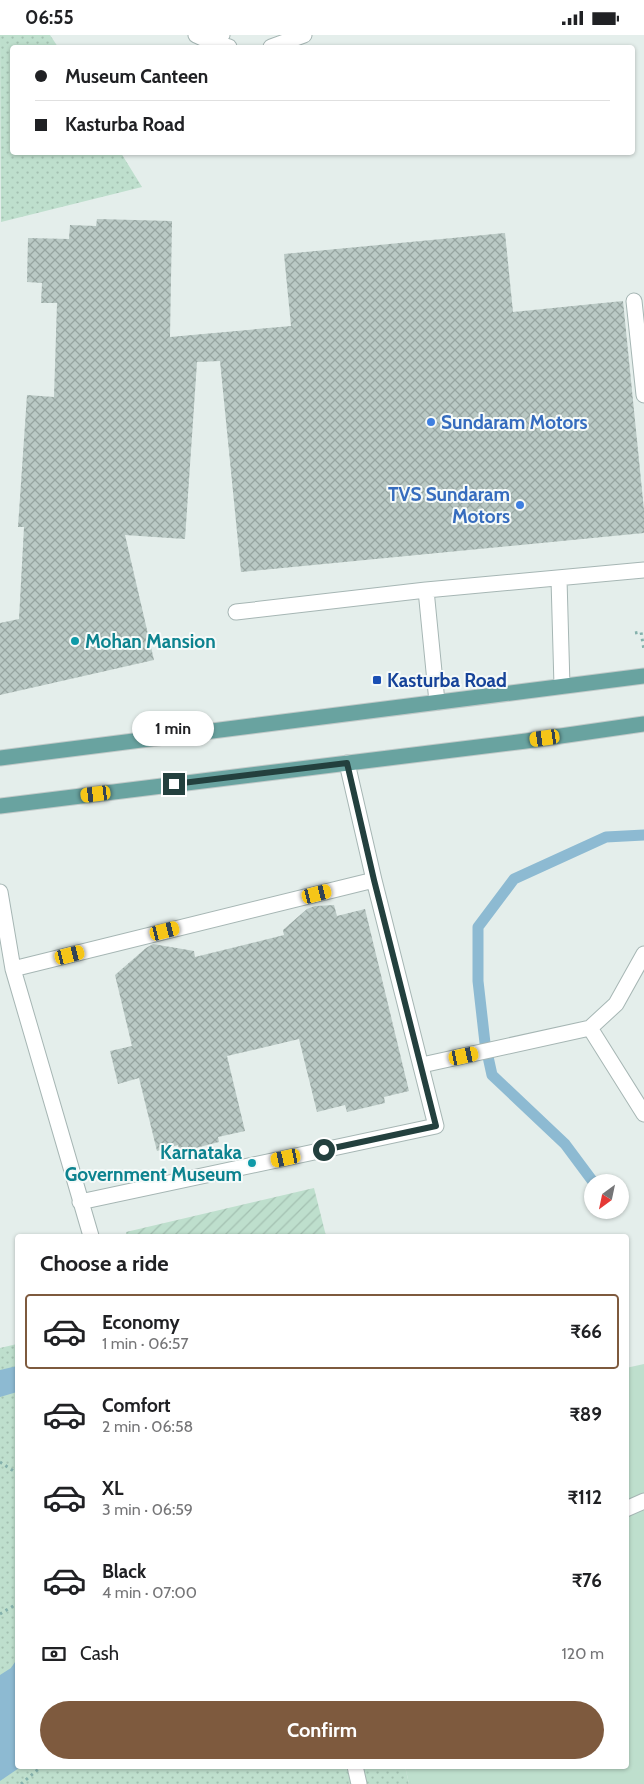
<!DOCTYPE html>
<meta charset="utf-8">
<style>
:root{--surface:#fff;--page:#f2f2f2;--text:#202124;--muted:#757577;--line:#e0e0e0;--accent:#7e5a3e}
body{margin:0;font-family:Cabin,sans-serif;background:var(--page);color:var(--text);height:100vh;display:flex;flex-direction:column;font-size:19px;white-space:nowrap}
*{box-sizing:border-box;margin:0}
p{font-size:16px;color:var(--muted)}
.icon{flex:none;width:28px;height:28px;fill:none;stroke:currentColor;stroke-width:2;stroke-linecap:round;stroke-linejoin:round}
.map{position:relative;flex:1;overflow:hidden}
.drawer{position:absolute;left:15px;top:1199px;width:614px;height:535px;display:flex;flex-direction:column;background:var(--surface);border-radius:5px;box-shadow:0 1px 4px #0004}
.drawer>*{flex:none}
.hud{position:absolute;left:10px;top:10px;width:625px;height:110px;border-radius:5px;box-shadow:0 1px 4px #0004;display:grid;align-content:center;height:110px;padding:0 25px;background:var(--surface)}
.needle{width:32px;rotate:213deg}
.buttons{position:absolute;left:584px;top:1139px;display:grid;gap:10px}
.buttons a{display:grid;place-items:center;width:45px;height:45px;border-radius:50%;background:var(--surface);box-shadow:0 1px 4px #0004;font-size:25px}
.end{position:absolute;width:22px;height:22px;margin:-11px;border:6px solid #23403e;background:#fff;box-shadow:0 0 0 2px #fff}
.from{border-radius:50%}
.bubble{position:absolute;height:35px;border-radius:18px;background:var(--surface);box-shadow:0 1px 4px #0004;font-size:16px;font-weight:700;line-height:35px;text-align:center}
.car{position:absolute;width:15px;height:30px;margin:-15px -8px;border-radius:6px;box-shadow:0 0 4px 1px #0007;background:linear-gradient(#f5c518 24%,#345 0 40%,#f5c518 0 76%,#345 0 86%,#f5c518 0)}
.hud b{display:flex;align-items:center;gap:18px;height:48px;font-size:19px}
.hud b+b{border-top:1px solid var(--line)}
.hud i{width:12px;height:12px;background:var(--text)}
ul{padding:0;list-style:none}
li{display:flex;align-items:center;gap:15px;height:75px;margin:0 10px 8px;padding:0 15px;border:2px solid transparent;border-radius:5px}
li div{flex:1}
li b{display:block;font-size:19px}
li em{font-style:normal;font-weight:700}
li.active{border-color:var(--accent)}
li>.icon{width:45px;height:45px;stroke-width:1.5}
h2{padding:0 25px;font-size:22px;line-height:60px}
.pay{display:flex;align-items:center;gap:12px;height:55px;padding:0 25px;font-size:19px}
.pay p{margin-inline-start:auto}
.cta{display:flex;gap:10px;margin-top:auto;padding:10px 25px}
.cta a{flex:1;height:58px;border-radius:30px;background:var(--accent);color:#fff;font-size:20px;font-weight:700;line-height:58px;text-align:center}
.status{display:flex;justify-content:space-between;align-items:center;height:35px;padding:0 25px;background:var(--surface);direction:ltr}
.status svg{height:14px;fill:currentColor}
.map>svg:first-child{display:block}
.grass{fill:url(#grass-dots)}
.garden{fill:url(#garden-furrows)}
.pitch{fill:#bedfcd}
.water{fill:#8dbad2}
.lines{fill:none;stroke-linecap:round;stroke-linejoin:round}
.stream{stroke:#8dbad2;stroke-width:11}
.building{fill:url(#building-cross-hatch)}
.minor-casing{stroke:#a6b6b4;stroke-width:17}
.major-casing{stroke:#c1cac9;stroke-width:17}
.path{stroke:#85b1ac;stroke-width:3;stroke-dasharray:2.5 4;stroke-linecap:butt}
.minor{stroke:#fff;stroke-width:15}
.major{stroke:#69a3a0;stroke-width:15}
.route{stroke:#23403e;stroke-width:6}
.shop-dot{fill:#3f7fe0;stroke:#f5faf9;stroke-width:2}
.culture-dot{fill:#0f9aa8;stroke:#f5faf9;stroke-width:2}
.transit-dot{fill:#1a4fb4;stroke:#f5faf9;stroke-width:2}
.labels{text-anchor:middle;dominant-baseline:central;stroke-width:4;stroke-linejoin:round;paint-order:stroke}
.shop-label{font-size:19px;font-weight:bold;fill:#366cbe;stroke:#f5faf9;text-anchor:start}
.culture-label{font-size:19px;font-weight:bold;fill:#0d838f;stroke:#f5faf9;text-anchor:start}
.transit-label{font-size:19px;font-weight:bold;fill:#164399;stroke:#f5faf9;text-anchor:start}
</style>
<div class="status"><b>06:55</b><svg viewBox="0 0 49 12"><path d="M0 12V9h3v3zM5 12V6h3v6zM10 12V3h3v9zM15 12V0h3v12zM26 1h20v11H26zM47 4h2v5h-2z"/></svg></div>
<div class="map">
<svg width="644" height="1749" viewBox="0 0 644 1749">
<defs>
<pattern id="grass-dots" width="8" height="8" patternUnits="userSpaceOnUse" patternTransform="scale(1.25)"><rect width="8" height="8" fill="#bedfcd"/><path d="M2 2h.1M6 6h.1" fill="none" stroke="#a3c0b1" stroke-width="1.8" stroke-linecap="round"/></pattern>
<pattern id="garden-furrows" width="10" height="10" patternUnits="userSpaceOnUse" patternTransform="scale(1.25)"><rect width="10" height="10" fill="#bedfcd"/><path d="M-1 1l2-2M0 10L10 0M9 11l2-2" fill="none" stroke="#a3c0b1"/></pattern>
<pattern id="building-cross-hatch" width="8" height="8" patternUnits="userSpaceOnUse" patternTransform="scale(1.25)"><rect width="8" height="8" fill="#bac9c5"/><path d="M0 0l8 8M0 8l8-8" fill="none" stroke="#97a5a1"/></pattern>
</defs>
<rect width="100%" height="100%" fill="#e4eeeb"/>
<!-- grass -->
<path class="grass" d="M0 0H50L58 12H12V118H121L142 152 1 187Z
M17 1309 18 1731H405L409 1749H0V1313Z"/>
<!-- garden -->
<path class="garden" d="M314 1153 326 1201H127L126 1197Z"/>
<!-- pitch -->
<path class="pitch" d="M644 1329V1749H409L405 1731H626V1333Z"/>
<!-- water -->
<path class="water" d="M17 1331V1357L0 1362V1335Z
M17 1624 18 1731H22L0 1746V1640L11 1633Z"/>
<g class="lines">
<!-- stream -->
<path class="stream" d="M594 1148 565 1109 492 1040 485 1008 478 946V892L514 844 606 802 644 800"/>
</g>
<!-- building -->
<path class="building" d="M97 184 172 186 170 302 291 291 284 219 505 198 513 277 623 266 644 475V498L241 537 220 326 197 327 185 504 125 500 154 625 0 660V588L19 584 24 492H18L27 360 54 362 57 268H41L42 248 27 247 28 203 69 204 70 190 96 191Z
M334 870 337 881 365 874 409 1056 384 1062 385 1068 347 1077 345 1070 317 1077 299 1004 227 1021 245 1096 218 1102 219 1107 180 1117 178 1110 157 1116 139 1043 118 1049 110 1016 132 1011 115 940 146 913 153 909 194 916 195 922 284 900 283 895 307 874 315 871Z"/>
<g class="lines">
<!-- minor casing -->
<g class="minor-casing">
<path id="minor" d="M196 0 209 6 222 0
M209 6 229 12
M271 12 304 0
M634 266 644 360
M559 544 562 651
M426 555 437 667
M236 577 426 555 644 535
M0 857 13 934 91 1201
M13 934 374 845
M590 993 644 1079
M422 1030 590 993 616 969 644 919
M80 1167 436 1091 374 845 347 728
M626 1474 644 1466
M355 1731 359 1749"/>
</g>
<!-- major casing -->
<g class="major-casing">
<path id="major" d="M0 723 644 641
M0 771 526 706 644 689"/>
</g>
<!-- path -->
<path class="path" d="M635 598 641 597 644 615
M0 1427 18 1439
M0 1579 18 1568
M21 1749 42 1731"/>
<!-- minor -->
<use href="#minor" class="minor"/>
<!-- major -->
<use href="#major" class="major"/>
</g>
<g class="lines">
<!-- route -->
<path class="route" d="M174 749 347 728 374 845 436 1091 324 1115"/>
</g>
<!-- markers -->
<g class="shop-dot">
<circle cx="431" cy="387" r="5"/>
<circle cx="520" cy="470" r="5"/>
</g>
<g class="culture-dot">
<circle cx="75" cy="606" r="5"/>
<circle cx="252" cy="1128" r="5"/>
</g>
<rect class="transit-dot" x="372" y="640" width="10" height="10" rx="2.5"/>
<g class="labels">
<!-- shop labels -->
<g class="shop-label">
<text x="441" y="387">Sundaram Motors</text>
<text x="510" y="459" text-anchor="end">TVS Sundaram<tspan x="510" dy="22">Motors</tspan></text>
</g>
<!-- culture labels -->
<g class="culture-label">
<text x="85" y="606">Mohan Mansion</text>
<text x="242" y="1117" text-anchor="end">Karnataka<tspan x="242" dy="22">Government Museum</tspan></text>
</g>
<!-- transit labels -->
<g class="transit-label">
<text x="387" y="645">Kasturba Road</text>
</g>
</g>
</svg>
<div class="buttons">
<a><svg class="needle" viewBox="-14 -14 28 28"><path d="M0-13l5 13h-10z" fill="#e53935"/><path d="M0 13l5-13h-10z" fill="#757577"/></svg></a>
</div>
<i class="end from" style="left:324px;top:1115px"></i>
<i class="end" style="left:174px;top:749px"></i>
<div class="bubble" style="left:132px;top:676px;width:82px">1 min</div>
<i class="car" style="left:545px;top:703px;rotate:262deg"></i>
<i class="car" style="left:96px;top:759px;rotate:263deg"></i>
<i class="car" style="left:317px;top:859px;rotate:76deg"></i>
<i class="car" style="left:165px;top:896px;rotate:76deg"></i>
<i class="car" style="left:70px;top:920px;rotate:76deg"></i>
<i class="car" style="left:464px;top:1021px;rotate:78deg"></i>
<i class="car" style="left:286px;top:1123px;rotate:258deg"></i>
<div class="hud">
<b><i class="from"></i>Museum Canteen</b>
<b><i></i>Kasturba Road</b>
</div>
<section class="drawer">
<h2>Choose a ride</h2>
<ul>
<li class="active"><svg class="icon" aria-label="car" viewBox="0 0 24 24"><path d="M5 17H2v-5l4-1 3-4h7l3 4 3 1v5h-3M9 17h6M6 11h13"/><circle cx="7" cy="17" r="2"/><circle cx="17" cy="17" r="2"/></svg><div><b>Economy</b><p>1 min · 06:57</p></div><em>₹66</em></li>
<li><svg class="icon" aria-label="car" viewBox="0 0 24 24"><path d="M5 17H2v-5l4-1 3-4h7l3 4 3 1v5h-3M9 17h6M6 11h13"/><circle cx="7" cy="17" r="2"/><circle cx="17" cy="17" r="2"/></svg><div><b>Comfort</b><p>2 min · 06:58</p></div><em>₹89</em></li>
<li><svg class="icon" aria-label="car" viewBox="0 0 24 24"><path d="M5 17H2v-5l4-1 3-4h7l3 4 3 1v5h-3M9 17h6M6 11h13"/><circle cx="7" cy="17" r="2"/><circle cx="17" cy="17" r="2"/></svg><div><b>XL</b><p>3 min · 06:59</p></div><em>₹112</em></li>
<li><svg class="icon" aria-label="car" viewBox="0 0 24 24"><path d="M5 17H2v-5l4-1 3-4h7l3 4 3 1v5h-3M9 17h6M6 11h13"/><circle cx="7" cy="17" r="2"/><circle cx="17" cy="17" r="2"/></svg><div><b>Black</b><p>4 min · 07:00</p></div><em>₹76</em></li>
</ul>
<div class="pay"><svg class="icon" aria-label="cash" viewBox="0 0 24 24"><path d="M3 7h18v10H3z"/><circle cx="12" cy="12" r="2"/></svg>Cash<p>120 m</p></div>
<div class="cta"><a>Confirm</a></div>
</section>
</div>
